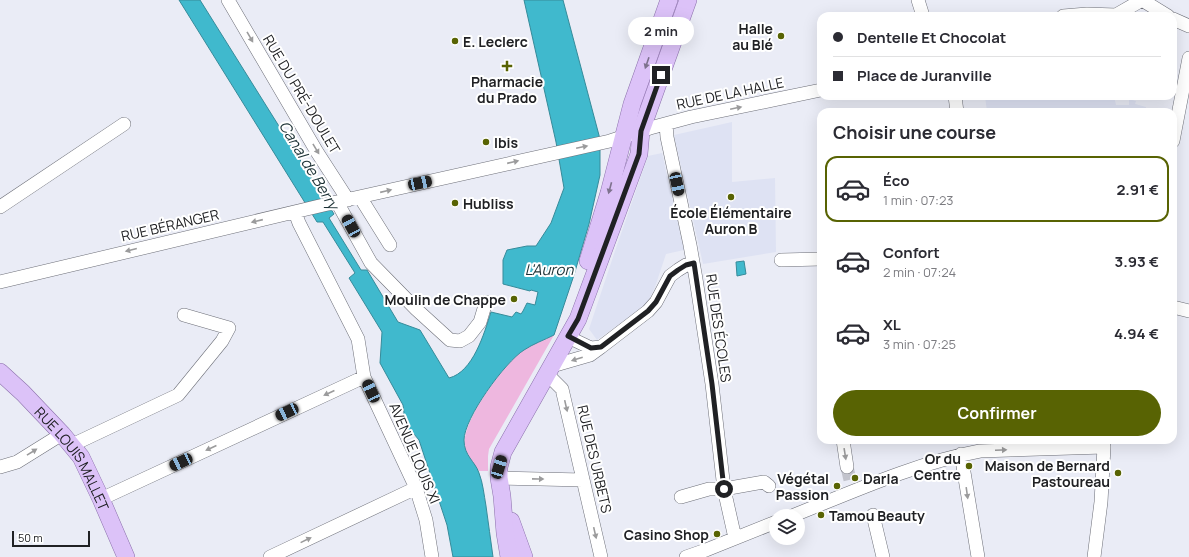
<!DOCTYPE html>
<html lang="fr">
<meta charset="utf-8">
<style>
:root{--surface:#fff;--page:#f2f2f3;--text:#2b2b33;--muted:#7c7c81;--line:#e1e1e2;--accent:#586303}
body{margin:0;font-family:Manrope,sans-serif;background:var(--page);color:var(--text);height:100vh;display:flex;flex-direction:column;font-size:15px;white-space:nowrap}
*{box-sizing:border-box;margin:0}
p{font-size:13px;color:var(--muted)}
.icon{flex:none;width:22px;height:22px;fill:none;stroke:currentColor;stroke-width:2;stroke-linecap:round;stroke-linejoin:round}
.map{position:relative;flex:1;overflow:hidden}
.details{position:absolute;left:817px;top:108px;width:360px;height:336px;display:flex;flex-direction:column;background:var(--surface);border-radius:12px;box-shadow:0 4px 16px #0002}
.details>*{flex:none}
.guide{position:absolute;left:817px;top:12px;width:360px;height:88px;border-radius:12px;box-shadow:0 4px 16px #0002;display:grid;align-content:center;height:88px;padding:0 16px;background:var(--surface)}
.buttons{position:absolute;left:769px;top:509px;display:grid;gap:8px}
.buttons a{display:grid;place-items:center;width:36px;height:36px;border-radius:50%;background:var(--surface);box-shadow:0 4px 16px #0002;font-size:20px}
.scale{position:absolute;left:12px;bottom:10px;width:78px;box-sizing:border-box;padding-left:4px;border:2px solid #202124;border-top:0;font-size:11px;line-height:14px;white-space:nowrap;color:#202124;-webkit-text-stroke:3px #fff;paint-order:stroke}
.end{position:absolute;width:18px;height:18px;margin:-9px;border:5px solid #202124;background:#fff;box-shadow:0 0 0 2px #fff}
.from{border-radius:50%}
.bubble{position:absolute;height:28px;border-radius:14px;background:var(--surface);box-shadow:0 4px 16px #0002;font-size:13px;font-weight:700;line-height:28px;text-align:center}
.car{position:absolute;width:12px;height:24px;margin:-12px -6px;border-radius:5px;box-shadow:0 0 3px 1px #0007;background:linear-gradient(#222 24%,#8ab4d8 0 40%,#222 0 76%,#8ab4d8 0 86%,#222 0)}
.guide b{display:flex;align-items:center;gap:14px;height:38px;font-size:15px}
.guide b+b{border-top:1px solid var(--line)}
.guide i{width:10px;height:10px;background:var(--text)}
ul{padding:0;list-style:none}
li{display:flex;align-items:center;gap:12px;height:66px;margin:0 8px 6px;padding:0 8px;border:2px solid transparent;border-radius:12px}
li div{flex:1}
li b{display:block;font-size:15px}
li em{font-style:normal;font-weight:700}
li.current{border-color:var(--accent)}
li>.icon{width:36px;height:36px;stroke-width:1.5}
h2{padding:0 16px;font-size:18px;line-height:48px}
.primary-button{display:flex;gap:8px;margin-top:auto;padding:8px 16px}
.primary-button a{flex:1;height:46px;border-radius:24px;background:var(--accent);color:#fff;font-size:16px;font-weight:700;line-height:46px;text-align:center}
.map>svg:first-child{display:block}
.built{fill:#dee2f3}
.green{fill:#eeb7df}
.water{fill:#40b9cd;stroke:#368b9a}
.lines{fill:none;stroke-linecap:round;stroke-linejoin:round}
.minor-tunnel{stroke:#c2c3cc;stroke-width:13;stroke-dasharray:13 6;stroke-linecap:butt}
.minor-casing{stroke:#6d6f78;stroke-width:14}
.major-casing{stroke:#8b70ab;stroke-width:18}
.minor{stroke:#fff;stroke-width:13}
.major{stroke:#dcc2f8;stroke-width:17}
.oneway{fill:#9b9b9c}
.oneway2{fill:#7e728e}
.route{stroke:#202124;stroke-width:5}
.poi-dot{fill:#586303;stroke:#fff;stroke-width:1.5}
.labels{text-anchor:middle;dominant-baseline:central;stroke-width:4;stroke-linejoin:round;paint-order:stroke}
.poi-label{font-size:14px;font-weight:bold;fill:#202124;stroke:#fff;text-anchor:end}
.street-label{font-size:14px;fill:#202124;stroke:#fff}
.water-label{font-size:15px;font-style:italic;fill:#1b3034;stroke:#fff}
</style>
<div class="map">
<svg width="1189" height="557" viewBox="0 0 1189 557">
<rect width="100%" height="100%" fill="#eaecf6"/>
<!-- built -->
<path class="built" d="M985 96H1114L1116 105H1129V99L1136 101 1135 104 1146 107 1145 112H987Z
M732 122V182L775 178 776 252 703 264 674 135Z
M662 153 684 250 666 254 655 287 647 304 597 340 589 329 615 251 648 156Z"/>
<!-- green -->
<path class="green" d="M554 335 489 449 488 456V471H479C473 465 467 457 465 448 459 424 504 364 523 350 533 344 544 340 554 335Z"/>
<!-- water -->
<path class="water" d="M179 0H200L334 214 329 218 361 270H367L398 322 420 330 449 378C473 372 484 334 491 312L512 317 516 312 521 314 523 311 527 303 535 305 538 292 531 290 530 291 503 284V260L507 250 527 246H536L551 223 564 188 556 142 524 0H563L600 139V175L589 224 574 275 554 335C544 340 533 344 524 350 505 362 464 418 464 440 464 456 475 461 479 473 483 483 484 495 486 506 488 523 491 540 493 557H453L447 525 419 440 414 434 405 431 400 419 404 413 403 405 380 363 382 332 349 278 355 273 323 222H317Z
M744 261 746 274 737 276 736 262Z"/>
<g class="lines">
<!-- minor-tunnel -->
<path class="minor-tunnel" d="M847 467 851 484"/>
<!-- minor casing -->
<g class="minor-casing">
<path id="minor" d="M228 0 317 152 348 200
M918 0 923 16
M1142 0 1168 16
M1063 16 1087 14 1116 15 1142 0
M1173 19 1189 26
M955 96 957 112
M666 124 667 137 690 245 696 279 712 384 724 489 735 538
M1173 141 1189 58
M360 197 390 245
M337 202 371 263 416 309 450 340 460 341 469 336 480 322 486 302
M0 207 124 124
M295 212 299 223 358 339 364 377 416 488 426 520 432 557
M781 260 821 259
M0 282 332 203 610 141 650 128 691 117 821 90
M1173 307 1189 311
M568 337 591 348 601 347 648 311 656 302 670 276 678 270 686 265 693 263
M552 366 590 355 601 347
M547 374 562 389 601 557
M843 440 847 467
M72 445 178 395 222 341 229 328 184 315
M961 454 978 557
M0 467 17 462 62 434
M499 478 583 480
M681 497 709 489H724L764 482 769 486
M101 499 364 377
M873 515 883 557
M792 516C852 492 916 463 980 451L1104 447
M270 557 416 488
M686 557 706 550 776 522
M1094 557 1101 502 1104 447 1103 440"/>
</g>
<!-- major casing -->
<g class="major-casing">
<g id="major">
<path d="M588 261 609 193 632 104 669 0"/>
<path id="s1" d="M0 372 23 393 62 434 81 457 101 499 126 557"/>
<path d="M511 521 524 557"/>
<path d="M509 557 505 533 502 496 499 478V467L503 452 578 319 639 154 641 131 688 0"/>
</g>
</g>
<!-- minor -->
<use href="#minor" class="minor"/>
<!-- major -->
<use href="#major" class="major"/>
</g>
<!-- one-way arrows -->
<defs><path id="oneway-solid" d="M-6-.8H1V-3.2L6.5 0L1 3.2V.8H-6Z"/></defs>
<g class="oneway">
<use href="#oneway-solid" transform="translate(250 37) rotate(60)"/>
<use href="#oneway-solid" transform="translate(736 108) rotate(-12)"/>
<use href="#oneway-solid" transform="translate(582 147) rotate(-12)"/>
<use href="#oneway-solid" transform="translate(316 149) rotate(59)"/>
<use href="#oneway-solid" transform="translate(513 162) rotate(-13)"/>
<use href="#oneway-solid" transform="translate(386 191) rotate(-13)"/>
<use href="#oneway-solid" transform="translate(257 221) rotate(167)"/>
<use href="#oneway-solid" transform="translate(131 250) rotate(166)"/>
<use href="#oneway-solid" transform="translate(577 359) rotate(163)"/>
<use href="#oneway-solid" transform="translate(329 393) rotate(155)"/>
<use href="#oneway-solid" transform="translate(566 406) rotate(77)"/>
<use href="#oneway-solid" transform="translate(211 448) rotate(155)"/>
<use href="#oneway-solid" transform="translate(1001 450) rotate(-2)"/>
<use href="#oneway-solid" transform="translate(32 452) rotate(-32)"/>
<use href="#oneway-solid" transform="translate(845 454) rotate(81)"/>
<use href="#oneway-solid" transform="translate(538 479) rotate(1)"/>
<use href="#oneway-solid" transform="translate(967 493) rotate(82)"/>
<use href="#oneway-solid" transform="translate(595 533) rotate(77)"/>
<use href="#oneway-solid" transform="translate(306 540) rotate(-26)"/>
</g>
<g class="oneway2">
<use href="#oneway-solid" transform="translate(647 63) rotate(109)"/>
<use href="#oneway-solid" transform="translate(610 188) rotate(105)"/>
</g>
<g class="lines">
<!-- route -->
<path class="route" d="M661 75 641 131 639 154 578 319 568 336 591 348 601 347 648 311 656 302 670 276 678 270 686 265 694 263 712 384 724 489"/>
</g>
<!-- markers -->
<g class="poi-dot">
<circle cx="781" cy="36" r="4"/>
<circle cx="455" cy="41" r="4"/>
<path d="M505 60h4v4h4v4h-4v4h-4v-4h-4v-4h4z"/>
<circle cx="486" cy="142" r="4"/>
<circle cx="731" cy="197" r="4"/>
<circle cx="455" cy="203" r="4"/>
<circle cx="514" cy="299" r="4"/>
<circle cx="969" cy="466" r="4"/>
<circle cx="1118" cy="473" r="4"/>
<circle cx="855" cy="478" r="4"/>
<circle cx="837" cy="486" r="4"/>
<circle cx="821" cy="515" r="4"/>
<circle cx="717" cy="534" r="4"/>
</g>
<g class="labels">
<!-- poi labels -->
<g class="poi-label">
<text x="773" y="28">Halle<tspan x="773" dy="16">au Blé</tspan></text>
<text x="463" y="41" text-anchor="start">E. Leclerc</text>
<text x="507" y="81" text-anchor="middle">Pharmacie<tspan x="507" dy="16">du Prado</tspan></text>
<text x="494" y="142" text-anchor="start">Ibis</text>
<text x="463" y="203" text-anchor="start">Hubliss</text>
<text x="731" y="212" text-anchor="middle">École Élémentaire<tspan x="731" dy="16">Auron B</tspan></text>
<text x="506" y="299">Moulin de Chappe</text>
<text x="961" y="458">Or du<tspan x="961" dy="16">Centre</tspan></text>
<text x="1110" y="465">Maison de Bernard<tspan x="1110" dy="16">Pastoureau</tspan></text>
<text x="829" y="478">Végétal<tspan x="829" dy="16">Passion</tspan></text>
<text x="863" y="478" text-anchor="start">Darla</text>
<text x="829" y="515" text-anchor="start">Tamou Beauty</text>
<text x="709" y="534">Casino Shop</text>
</g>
<!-- street labels -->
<g class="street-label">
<text transform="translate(730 93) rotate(-12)">RUE DE LA HALLE</text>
<text transform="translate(302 94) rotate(59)">RUE DU PRÉ-DOULET</text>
<text transform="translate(170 225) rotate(-13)">RUE BÉRANGER</text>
<text transform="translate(719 328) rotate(82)">RUE DES ÉCOLES</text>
<text transform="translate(415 453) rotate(67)">AVENUE LOUIS XI</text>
<text stroke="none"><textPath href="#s1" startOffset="114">RUE LOUIS MALLET</textPath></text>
<text transform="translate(595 459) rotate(77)">RUE DES URBETS</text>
</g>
<!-- water labels -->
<g class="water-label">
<text transform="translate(309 165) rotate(59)">Canal de Berry</text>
<text x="549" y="269">L'Auron</text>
</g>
</g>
</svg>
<div class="buttons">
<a><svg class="icon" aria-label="layers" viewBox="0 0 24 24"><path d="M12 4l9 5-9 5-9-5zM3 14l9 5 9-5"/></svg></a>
</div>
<div class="scale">50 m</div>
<i class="end from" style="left:724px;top:489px"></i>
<i class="end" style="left:661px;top:75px"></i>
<div class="bubble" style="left:628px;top:17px;width:66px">2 min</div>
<i class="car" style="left:420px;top:183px;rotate:78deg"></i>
<i class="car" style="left:677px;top:184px;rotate:168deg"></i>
<i class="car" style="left:351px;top:226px;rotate:331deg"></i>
<i class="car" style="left:371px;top:391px;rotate:335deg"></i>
<i class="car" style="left:287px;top:412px;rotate:245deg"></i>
<i class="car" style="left:181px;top:462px;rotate:245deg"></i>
<i class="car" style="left:499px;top:467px;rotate:17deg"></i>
<div class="guide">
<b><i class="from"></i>Dentelle Et Chocolat</b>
<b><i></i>Place de Juranville</b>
</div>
<section class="details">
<h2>Choisir une course</h2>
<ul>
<li class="current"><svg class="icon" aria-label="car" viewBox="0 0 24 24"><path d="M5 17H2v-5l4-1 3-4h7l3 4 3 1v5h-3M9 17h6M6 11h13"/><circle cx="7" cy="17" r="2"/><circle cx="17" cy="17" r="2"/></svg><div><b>Éco</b><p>1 min · 07:23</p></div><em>2.91 €</em></li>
<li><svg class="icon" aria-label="car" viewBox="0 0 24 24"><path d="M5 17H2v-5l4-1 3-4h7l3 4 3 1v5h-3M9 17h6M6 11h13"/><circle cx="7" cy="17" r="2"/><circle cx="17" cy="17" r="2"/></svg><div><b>Confort</b><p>2 min · 07:24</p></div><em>3.93 €</em></li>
<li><svg class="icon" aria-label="car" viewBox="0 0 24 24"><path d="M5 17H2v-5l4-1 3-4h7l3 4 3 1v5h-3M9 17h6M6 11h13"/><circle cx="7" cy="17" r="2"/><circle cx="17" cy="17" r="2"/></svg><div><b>XL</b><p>3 min · 07:25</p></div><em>4.94 €</em></li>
</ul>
<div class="primary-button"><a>Confirmer</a></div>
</section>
</div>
